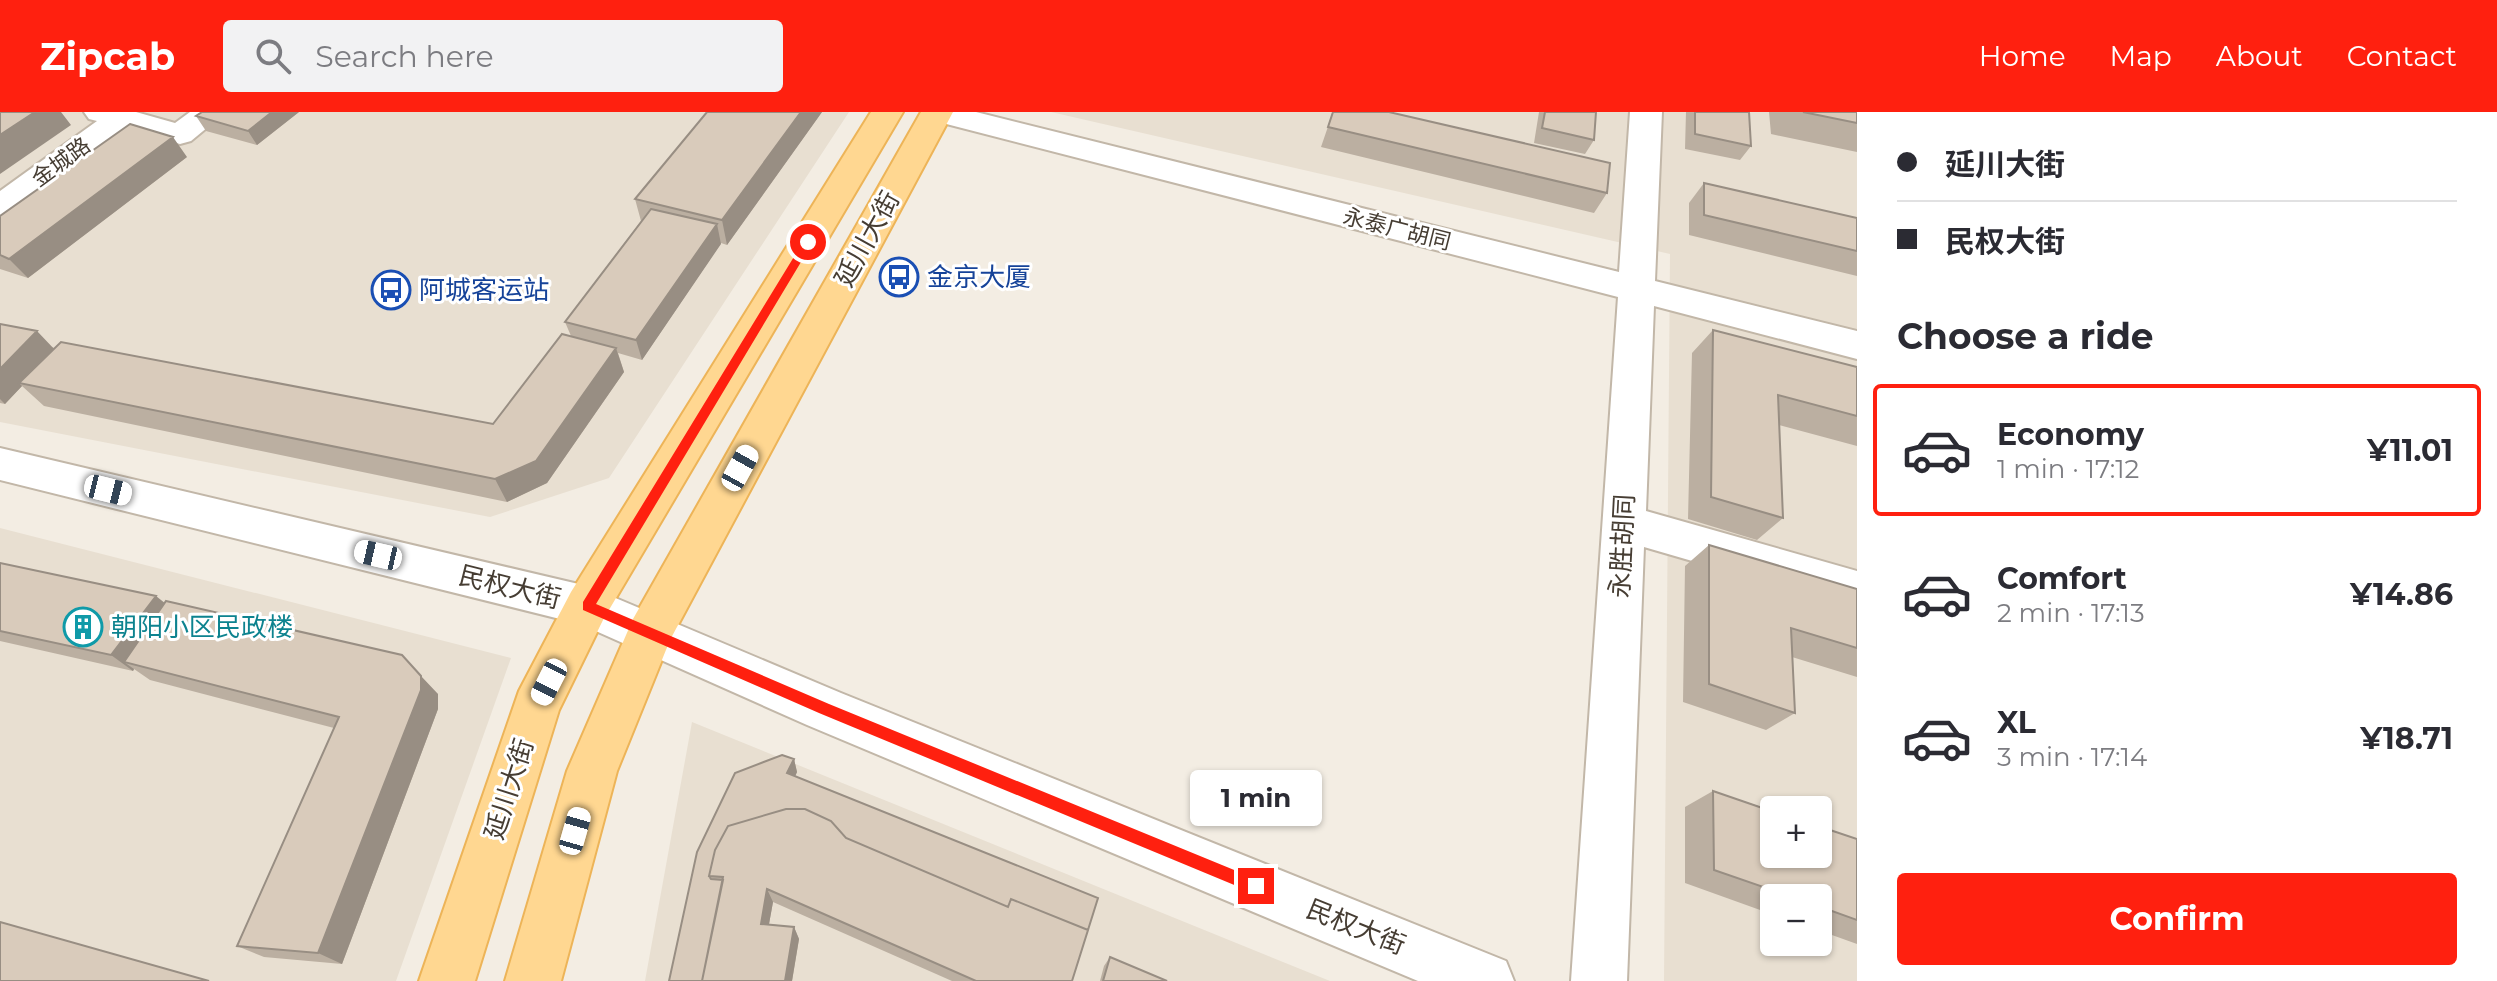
<!DOCTYPE html>
<meta charset="utf-8">
<style>
:root{--surface:#fff;--page:#f2f2f3;--text:#2b2b33;--muted:#7c7c81;--line:#e1e1e2;--accent:#ff200f}
body{margin:0;font-family:Montserrat,"Noto Sans SC",sans-serif;background:var(--page);color:var(--text);height:100vh;display:flex;flex-direction:column;font-size:30px;white-space:nowrap}
*{box-sizing:border-box;margin:0}
p{font-size:26px;color:var(--muted)}
.icon{flex:none;width:44px;height:44px;fill:none;stroke:currentColor;stroke-width:2;stroke-linecap:round;stroke-linejoin:round}
.map{position:relative;flex:1;overflow:hidden}
.details{display:flex;flex-direction:column;background:var(--surface);width:640px}
.details>*{flex:none}
.guide{display:grid;align-content:center;height:176px;padding:0 40px;background:var(--surface)}
.buttons{position:absolute;left:1760px;top:684px;display:grid;gap:16px}
.buttons a{display:grid;place-items:center;width:72px;height:72px;border-radius:8px;background:var(--surface);box-shadow:0 2px 6px #0004;font-size:40px}
.end{position:absolute;width:36px;height:36px;margin:-18px;border:10px solid #ff200f;background:#fff;box-shadow:0 0 0 4px #fff}
.from{border-radius:50%}
.bubble{position:absolute;height:56px;border-radius:8px;background:var(--surface);box-shadow:0 2px 6px #0004;font-size:26px;font-weight:700;line-height:56px;text-align:center}
.car{position:absolute;width:24px;height:48px;margin:-24px -12px;border-radius:10px;box-shadow:0 0 6px 2px #0007;background:linear-gradient(#fff 24%,#345 0 40%,#fff 0 76%,#345 0 86%,#fff 0)}
.guide b{display:flex;align-items:center;gap:28px;height:76px;font-size:30px}
.guide b+b{border-top:2px solid var(--line)}
.guide i{width:20px;height:20px;background:var(--text)}
ul{padding:0;list-style:none}
li{display:flex;align-items:center;gap:24px;height:132px;margin:0 16px 12px;padding:0 24px;border:4px solid transparent;border-radius:8px}
li div{flex:1}
li b{display:block;font-size:30px}
li em{font-style:normal;font-weight:700}
li.current{border-color:var(--accent)}
li>.icon{width:72px;height:72px;stroke-width:1.5}
h2{padding:0 40px;font-size:36px;line-height:96px}
.cta{display:flex;gap:16px;margin-top:auto;padding:16px 40px}
.cta a{flex:1;height:92px;border-radius:8px;background:var(--accent);color:#fff;font-size:32px;font-weight:700;line-height:92px;text-align:center}
header{display:flex;align-items:center;gap:48px;box-sizing:border-box;height:112px;padding:0 40px;background:var(--accent);color:#fff}
header strong{font-size:38px}
nav{display:flex;gap:44px;margin-inline-start:auto;font-size:28px}
.search{width:560px;height:72px;background:var(--page);display:flex;align-items:center;gap:20px;box-sizing:border-box;padding:0 28px;border-radius:8px;color:var(--muted);font-size:30px}
main{display:flex;flex:1;min-height:0}
.map>svg:first-child{display:block}
.residential{fill:#e8dfd1;fill-rule:evenodd}
.lines{fill:none;stroke-linecap:round;stroke-linejoin:round}
.minor-casing{stroke:#c2b7a8;stroke-width:4}
.major-casing{stroke:#edb458;stroke-width:4}
.minor{fill:#fff;fill-rule:evenodd}
.major{fill:#ffd791;fill-rule:evenodd}
.wall{fill:#bbafa1}
.shaded-wall{fill:#988e83}
.building{fill:#d9cbbb;stroke:#988e83;stroke-width:2}
.route{fill:#ff200f}
.labels{text-anchor:middle;dominant-baseline:central;stroke-width:6;stroke-linejoin:round;paint-order:stroke}
.far-street-label{font-size:22px;fill:#463d33;stroke:#fff}
.street-label{font-size:26px;fill:#463d33;stroke:#fff}
.transit-label{font-size:26px;fill:#164399;stroke:#fff;text-anchor:start}
.culture-label{font-size:26px;fill:#0d838f;stroke:#fff;text-anchor:start}
</style>
<header>
<strong>Zipcab</strong>
<div class="search"><svg class="icon" aria-label="search" viewBox="0 0 24 24"><circle cx="10" cy="10" r="6"/><path d="M15 15l6 6"/></svg>Search here</div>
<nav><a>Home</a><a>Map</a><a>About</a><a>Contact</a></nav>
</header>
<main>
<div class="map">
<svg width="1857" height="869" viewBox="0 0 1857 869">
<rect width="100%" height="100%" fill="#f3ede3"/>
<!-- residential -->
<path class="residential" d="M0 0H849L609 366 490 405 0 310Z
M1051 0H1857V869H1664L1670 142ZM1774 698H1818V742H1774ZM1774 786H1818V830H1774Z
M0 416 511 546 396 869H0Z
M692 610 1330 869H645Z"/>
<g class="lines">
<!-- minor casing -->
<g class="minor-casing">
<path id="minor" d="M84 0H136L175 11 190 0H226L191 29 180 32 126 17 12 103 0 106V79L97 9 89 7Z
M922 0H976L1619 160 1630 0H1662L1655 169 1857 219V247L1654 194 1646 399 1857 459V497L1644 435 1627 869H1571L1618 185 927 7Z
M0 336 587 474 841 581 1506 849 1514 869H1418L807 613 580 512 0 368Z"/>
</g>
<!-- major casing -->
<g class="major-casing">
<path id="major" d="M871 0H903L603 508 559 598 475 869H419L519 579 571 480Z
M921 0H953L670 528 617 659 561 869H505L567 659 633 507Z"/>
</g>
<!-- minor -->
<use href="#minor" class="minor"/>
<!-- major -->
<use href="#major" class="major"/>
</g>
<!-- wall -->
<path class="wall" d="M299 0 257 33 206 19 196 4Z
M707 0H822L727 133 721 131 642 248 618 241 624 260 547 371 507 390 44 294 22 274 5 292 0 291V212L54 236 493 312 571 224 565 210 641 109 635 87Z
M1333 0 1607 81 1594 101 1321 35Z
M1539 0H1596L1594 28 1585 42 1534 31Z
M1686 0H1749L1751 34 1740 48 1685 37Z
M1769 0H1857V40L1771 22Z
M187 45 28 166 0 157V104Z
M1704 71 1857 106V164L1689 123V91Z
M1713 218 1857 255V334L1779 313 1783 406 1757 428 1688 407 1692 241Z
M1709 433 1857 477V565L1792 545 1795 601 1766 618 1683 590 1685 454Z
M0 451 164 491 438 582V597L342 852 264 845 237 834 334 616 150 568 134 557 133 559 0 529Z
M794 647 797 660 795 664 1072 869H952L773 790 769 812 794 815 799 827 792 869H669L697 740Z
M1713 679 1857 727V832L1818 818V786H1774V803L1685 771V695Z
M1110 845 1167 869H1100L1104 854Z"/>
<!-- shaded-wall -->
<path class="shaded-wall" d="M35 0H61L71 13 0 62V23Z
M272 0H299L257 33 248 19Z
M801 0H822L727 133 722 108Z
M173 25 187 45 28 166 9 147Z
M717 112 721 132 642 248 636 228Z
M37 219 56 239 19 271 22 274 5 292 0 287V257Z
M616 236 624 260 547 371 507 390 495 367Z
M156 484 176 500 124 550 134 557 133 559 111 543Z
M421 564 438 582V597L342 852 318 841Z
M794 647 797 660 791 674 787 661Z
M767 777 773 790 767 823 761 812Z
M794 815 799 827 792 869H785Z"/>
<!-- building -->
<path class="building" d="M0 0H35L0 23Z
M202 0H272L248 19 196 4Z
M707 0H801L722 108 635 87Z
M1333 0H1389L1610 51 1607 81 1328 15Z
M1545 0H1596L1594 28 1542 16Z
M1695 0H1749L1751 34 1695 22Z
M1803 0H1857V11Z
M130 12 173 25 9 147 0 143V104Z
M1704 71 1857 106V139L1704 103Z
M651 97 717 112 636 228 565 210Z
M0 212 37 219 0 257Z
M1713 218 1857 255V304L1778 283 1783 406 1711 385Z
M562 222 616 236 536 349 495 367 19 271 61 230 493 312Z
M1709 433 1857 477V536L1791 516 1795 601 1709 572Z
M0 451 156 484 111 543 0 519Z
M166 489 402 543 421 564V578L318 841 237 834 339 605 124 550Z
M782 643 794 647 787 661 1098 786 1088 818 1011 787 1008 795 846 726 831 709 805 697H786L728 714 715 738 709 764 711 767 723 768 702 869H669L697 740 735 661Z
M1713 679 1774 700V742H1818V714L1857 727V808L1818 794V786H1795L1714 758Z
M786 697H805L831 709 846 726 1008 795 1011 787 1088 818 1072 869H976L767 777 761 812 794 815 785 869H702L723 765 709 764 715 738 728 714Z
M0 810 209 869H0Z
M1110 845 1167 869H1103Z"/>
<!-- route -->
<path class="route" d="M808 127 813 130 596 492 829 592 1261 769V780L1256 782 819 601 583 498V490L803 130Z"/>
<!-- icons -->
<defs>
<g id="bus-ring" transform="scale(2)"><circle r="9.5" fill="#fff" stroke="#1a4fb4" stroke-width="1.5"/><path d="M-5-6H5V4H4V6H2V4H-2V6H-4V4H-5ZM-3.5-4V0h7V-4ZM-3.5 1.2v1.5H-2V1.2ZM2 1.2v1.5H3.5V1.2Z" fill="#1a4fb4"/></g>
<g id="building-ring" transform="scale(2)"><circle r="9.5" fill="#fff" stroke="#0f9aa8" stroke-width="1.5"/><path d="M-4-6H4V6H1V3H-1V6H-4ZM-2.5-4.3h1.7v1.8h-1.7ZM.8-4.3h1.7v1.8H.8ZM-2.5-1h1.7V.8h-1.7ZM.8-1h1.7V.8H.8Z" fill="#0f9aa8"/></g>
</defs>
<g fill-rule="evenodd">
<use href="#bus-ring" x="899" y="165"/>
<use href="#bus-ring" x="391" y="178"/>
<use href="#building-ring" x="83" y="515"/>
</g>
<g class="labels">
<!-- far-street labels -->
<g class="far-street-label">
<text transform="translate(61 50) rotate(-36)">金城路</text>
<text transform="translate(1397 117) rotate(14)">永泰广胡同</text>
</g>
<!-- street labels -->
<g class="street-label">
<text transform="translate(867 127) rotate(-61)">延川大街</text>
<text transform="translate(1622 434) rotate(-87)">永胜胡同</text>
<text transform="translate(510 475) rotate(14)">民权大街</text>
<text transform="translate(509 677) rotate(-72)">延川大街</text>
<text transform="translate(1356 815) rotate(22)">民权大街</text>
</g>
<!-- transit labels -->
<g class="transit-label">
<text x="927" y="165">金京大厦</text>
<text x="419" y="178">阿城客运站</text>
</g>
<!-- culture labels -->
<g class="culture-label">
<text x="111" y="515">朝阳小区民政楼</text>
</g>
</g>
</svg>
<div class="buttons">
<a>+</a>
<a>−</a>
</div>
<i class="end from" style="left:808px;top:130px"></i>
<i class="end" style="left:1256px;top:774px"></i>
<div class="bubble" style="left:1190px;top:658px;width:132px">1 min</div>
<i class="car" style="left:740px;top:356px;rotate:29deg"></i>
<i class="car" style="left:108px;top:378px;rotate:104deg"></i>
<i class="car" style="left:378px;top:443px;rotate:283deg"></i>
<i class="car" style="left:549px;top:570px;rotate:207deg"></i>
<i class="car" style="left:575px;top:719px;rotate:16deg"></i>
</div>
<section class="details">
<div class="guide">
<b><i class="from"></i>延川大街</b>
<b><i></i>民权大街</b>
</div>
<h2>Choose a ride</h2>
<ul>
<li class="current"><svg class="icon" aria-label="car" viewBox="0 0 24 24"><path d="M5 17H2v-5l4-1 3-4h7l3 4 3 1v5h-3M9 17h6M6 11h13"/><circle cx="7" cy="17" r="2"/><circle cx="17" cy="17" r="2"/></svg><div><b>Economy</b><p>1 min · 17:12</p></div><em>¥11.01</em></li>
<li><svg class="icon" aria-label="car" viewBox="0 0 24 24"><path d="M5 17H2v-5l4-1 3-4h7l3 4 3 1v5h-3M9 17h6M6 11h13"/><circle cx="7" cy="17" r="2"/><circle cx="17" cy="17" r="2"/></svg><div><b>Comfort</b><p>2 min · 17:13</p></div><em>¥14.86</em></li>
<li><svg class="icon" aria-label="car" viewBox="0 0 24 24"><path d="M5 17H2v-5l4-1 3-4h7l3 4 3 1v5h-3M9 17h6M6 11h13"/><circle cx="7" cy="17" r="2"/><circle cx="17" cy="17" r="2"/></svg><div><b>XL</b><p>3 min · 17:14</p></div><em>¥18.71</em></li>
</ul>
<div class="cta"><a>Confirm</a></div>
</section>
</main>
